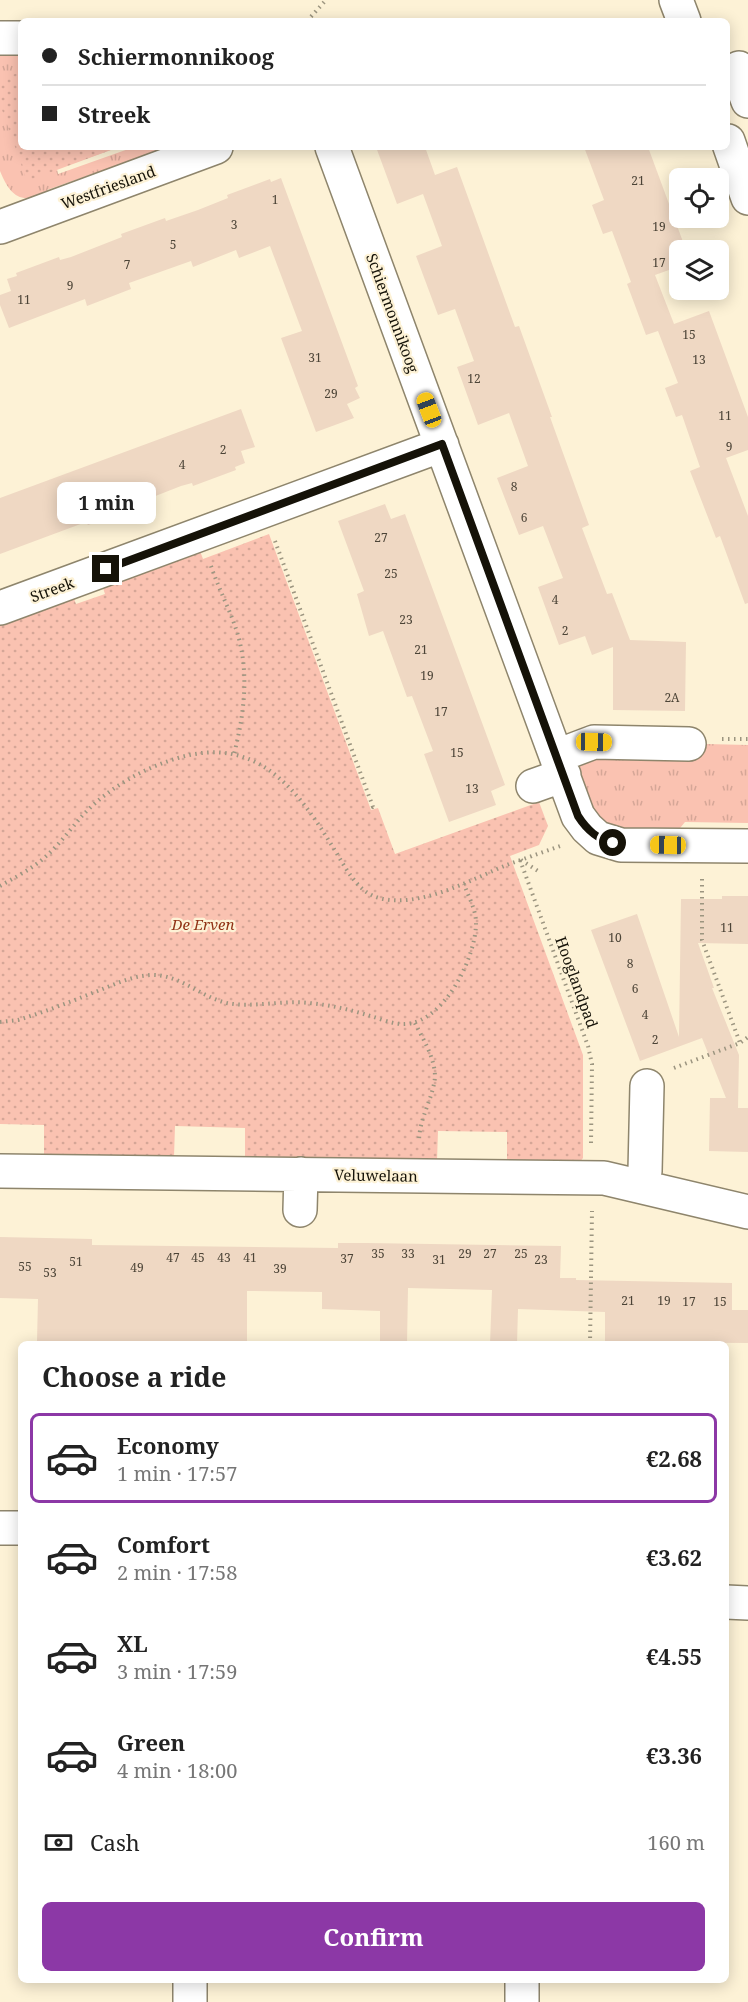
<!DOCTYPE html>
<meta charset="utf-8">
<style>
:root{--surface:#fff;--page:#f6f6f6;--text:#222;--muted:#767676;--line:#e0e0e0;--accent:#8c38a6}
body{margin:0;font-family:"Noto Serif",serif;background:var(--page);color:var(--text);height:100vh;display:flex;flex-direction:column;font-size:22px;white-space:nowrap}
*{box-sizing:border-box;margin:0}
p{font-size:20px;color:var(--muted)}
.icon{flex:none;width:33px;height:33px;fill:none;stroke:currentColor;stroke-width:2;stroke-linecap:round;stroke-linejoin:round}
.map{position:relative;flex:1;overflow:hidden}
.details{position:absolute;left:18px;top:1341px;width:711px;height:642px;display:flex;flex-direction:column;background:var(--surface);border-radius:9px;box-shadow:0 3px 15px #0003}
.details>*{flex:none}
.top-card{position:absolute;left:18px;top:18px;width:712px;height:132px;border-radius:9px;box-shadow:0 3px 15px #0003;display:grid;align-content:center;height:132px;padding:0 24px;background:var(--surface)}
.controls{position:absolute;left:669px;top:168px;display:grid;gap:12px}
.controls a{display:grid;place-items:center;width:60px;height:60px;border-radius:9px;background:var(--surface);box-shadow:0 3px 15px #0003;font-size:30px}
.end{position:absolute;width:27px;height:27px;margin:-14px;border:8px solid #151208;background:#fff;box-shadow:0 0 0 3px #fff}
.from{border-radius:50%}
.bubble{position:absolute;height:42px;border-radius:9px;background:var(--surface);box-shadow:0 3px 15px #0003;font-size:20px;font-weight:700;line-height:42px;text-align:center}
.car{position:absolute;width:18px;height:36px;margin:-18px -9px;border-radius:8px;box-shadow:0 0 4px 2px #0007;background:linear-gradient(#f5c518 24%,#345 0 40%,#f5c518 0 76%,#345 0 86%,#f5c518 0)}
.top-card b{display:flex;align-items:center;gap:21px;height:57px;font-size:22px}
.top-card b+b{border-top:2px solid var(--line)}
.top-card i{width:15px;height:15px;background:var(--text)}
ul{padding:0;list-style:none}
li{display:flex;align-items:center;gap:18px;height:90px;margin:0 12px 9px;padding:0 12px;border:3px solid transparent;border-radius:9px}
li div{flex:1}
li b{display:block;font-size:22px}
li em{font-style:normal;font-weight:700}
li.on{border-color:var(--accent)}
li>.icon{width:54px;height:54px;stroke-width:1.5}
h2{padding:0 24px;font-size:27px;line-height:72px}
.pay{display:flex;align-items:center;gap:15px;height:66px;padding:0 24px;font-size:22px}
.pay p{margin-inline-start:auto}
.button{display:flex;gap:12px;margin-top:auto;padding:12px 24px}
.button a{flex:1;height:69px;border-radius:9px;background:var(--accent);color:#fff;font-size:24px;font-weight:700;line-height:69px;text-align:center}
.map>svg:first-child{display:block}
.grass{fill:url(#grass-tufts)}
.park{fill:url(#park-dots)}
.building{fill:#efd8c3}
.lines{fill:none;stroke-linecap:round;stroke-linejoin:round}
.minor-casing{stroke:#8e856c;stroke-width:36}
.path{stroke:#9c9580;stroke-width:4;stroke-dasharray:1.5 4.5;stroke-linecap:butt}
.minor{stroke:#fff;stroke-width:33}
.route{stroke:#151208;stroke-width:8}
.labels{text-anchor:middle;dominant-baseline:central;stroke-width:4.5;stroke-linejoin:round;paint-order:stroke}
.number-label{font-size:12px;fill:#4c4437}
.street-label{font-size:15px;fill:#151208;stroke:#fdf2d6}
.park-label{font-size:15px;font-style:italic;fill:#913215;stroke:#fdf2d6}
</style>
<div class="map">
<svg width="748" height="2002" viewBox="0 0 748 2002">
<defs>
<pattern id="grass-tufts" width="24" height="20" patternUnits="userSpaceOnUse" patternTransform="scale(1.5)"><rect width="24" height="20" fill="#fac2b1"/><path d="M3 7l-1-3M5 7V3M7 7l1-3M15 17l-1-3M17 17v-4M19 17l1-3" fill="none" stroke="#d5a697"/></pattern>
<pattern id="park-dots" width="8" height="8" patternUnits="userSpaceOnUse" patternTransform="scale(1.5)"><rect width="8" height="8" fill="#fac2b1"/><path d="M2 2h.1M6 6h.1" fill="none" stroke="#d5a697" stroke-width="1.8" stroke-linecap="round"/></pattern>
</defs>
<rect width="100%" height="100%" fill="#fdf2d6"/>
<!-- grass -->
<path class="grass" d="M0 52H21V147H119L57 169 58 174 134 147H180L97 178 95 173 47 190 49 195C21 203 11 198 0 171Z
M706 744 748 745V823L685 822 676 833 615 832 594 817 575 767 595 754 706 748Z"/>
<!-- park -->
<path class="park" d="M21 72V147H119L27 181 0 104V79Z
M269 534 371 810 378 808 395 854 539 802 548 826 539 845 510 856 583 1055V1158L579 1163 507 1162V1132L438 1131 437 1161 245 1158V1128L175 1126 174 1157 44 1155V1125L0 1124V623L73 596 76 604 105 594 102 585 200 551 203 559Z"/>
<!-- building -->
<path class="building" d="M376 147H425L435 175 457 167 515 327 519 326 552 417H550L589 525 582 528 607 594 612 593 630 640 686 642 685 711 613 710V647L592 655 585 636 559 645 538 587 563 578 543 526 519 535 497 478 528 466 509 413 478 425 457 367 474 361 455 309 438 315 416 256 442 246 423 194 397 204Z
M584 147H648L686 250H680V266L655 275 674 324 709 311 748 417V450L726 458 748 516V603L745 604 720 536 716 538 690 471 700 467 682 415 676 417 665 388 678 383 658 331 646 335 627 284 631 282 612 231 603 234 592 205 604 200Z
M281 178 358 386 355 388 360 398 347 404 354 418 316 432 281 338 302 331 270 246 239 258 236 250 193 267 191 261 129 283 131 289 87 306 85 299 9 328 0 305V295L11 291 7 279 17 276 16 273 59 257 60 260 71 257 122 237 121 234 165 218 166 221 198 210 228 198 227 195 270 179 271 182Z
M241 409 255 447 241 451 245 463 235 467 236 470 193 486 192 483 181 486 130 506 131 508 109 517 88 525 86 522 0 554V498Z
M385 504 391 519 405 514 505 785 491 791 496 805 449 822 424 754 433 751 412 696 407 697 383 631 369 636 357 594 364 591 338 521Z
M722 896H748V944L698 943 714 988H712L739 1055 738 1108H748V1152L709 1151 710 1098H726L702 1038 640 1061 591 930 637 914 679 1037 681 899H722Z
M0 1237 92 1239V1245L338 1248V1243H367L561 1246 560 1278H576V1280L732 1283V1310H748V1343L605 1342V1312L518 1309 517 1344H490L492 1290 408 1288 407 1344H380V1311L322 1309V1292L247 1291V1343L37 1341 38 1299 0 1298Z"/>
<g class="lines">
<!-- minor casing -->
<g class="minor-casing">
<path id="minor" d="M676 0 684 21
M0 38H21
M739 68 741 82 748 101
M728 141 748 198
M332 147 578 816 587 828 598 838 621 845 748 846
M0 227 216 147
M0 608 442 445
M557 756 594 742 689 744
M533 786 564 775
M0 1171 604 1178 748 1212
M641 1186 645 1171 647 1086
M300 1210 301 1174
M0 1528H21
M726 1602 748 1603
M190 2002V1980
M522 2002V1980"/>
</g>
<!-- path -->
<path class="path" d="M307 21 326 0
M275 541 373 807 377 805
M211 566C218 587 228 606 235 626 250 668 245 711 234 754
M722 739H748
M520 860 588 1046 592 1064 591 1144
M521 860 538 871
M702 879V940L740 1043
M0 886C12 879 24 873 35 865 54 852 67 833 82 816 107 789 143 768 178 758 257 734 298 790 334 849 346 868 357 892 379 898 420 909 472 879 509 864 526 858 543 852 560 846
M0 1022 18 1020C44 1012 70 1002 95 992 113 985 131 976 151 975 180 974 200 997 227 1003 251 1008 282 1000 309 1003 329 1005 348 1009 367 1015 379 1018 393 1025 406 1024 445 1021 476 957 476 923 476 909 468 896 464 884
M415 1023C423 1039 435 1058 435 1077 433 1099 419 1118 419 1142
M674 1068 740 1043 748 1037
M590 1344 592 1211
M726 1827H728"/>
<!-- minor -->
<use href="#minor" class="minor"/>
</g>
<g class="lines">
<!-- route -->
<path class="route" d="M106 569 442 444 578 816C587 830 597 839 613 843"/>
</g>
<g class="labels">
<!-- number labels -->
<g class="number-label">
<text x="638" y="180">21</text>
<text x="275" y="199">1</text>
<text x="234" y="224">3</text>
<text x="659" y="226">19</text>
<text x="173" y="244">5</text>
<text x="659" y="262">17</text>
<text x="127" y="264">7</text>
<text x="70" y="285">9</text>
<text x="24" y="299">11</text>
<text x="689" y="334">15</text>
<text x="315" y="357">31</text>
<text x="699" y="359">13</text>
<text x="474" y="378">12</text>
<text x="331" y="393">29</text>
<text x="725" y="415">11</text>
<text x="729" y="446">9</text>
<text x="223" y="449">2</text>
<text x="182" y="464">4</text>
<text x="514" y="486">8</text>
<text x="524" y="517">6</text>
<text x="381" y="537">27</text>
<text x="391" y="573">25</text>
<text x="555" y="599">4</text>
<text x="406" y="619">23</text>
<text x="565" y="630">2</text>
<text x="421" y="649">21</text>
<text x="427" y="675">19</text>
<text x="672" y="697">2A</text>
<text x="441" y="711">17</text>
<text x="457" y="752">15</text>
<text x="472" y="788">13</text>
<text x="727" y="927">11</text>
<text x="615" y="937">10</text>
<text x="630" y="963">8</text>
<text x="635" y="988">6</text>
<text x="645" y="1014">4</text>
<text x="655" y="1039">2</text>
<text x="378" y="1253">35</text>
<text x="408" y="1253">33</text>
<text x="465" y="1253">29</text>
<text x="490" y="1253">27</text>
<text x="521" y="1253">25</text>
<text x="173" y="1257">47</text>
<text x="198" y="1257">45</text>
<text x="224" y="1257">43</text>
<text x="250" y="1257">41</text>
<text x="347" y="1258">37</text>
<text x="439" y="1259">31</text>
<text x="541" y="1259">23</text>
<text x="76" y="1261">51</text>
<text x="25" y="1266">55</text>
<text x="137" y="1267">49</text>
<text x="280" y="1268">39</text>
<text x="50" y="1272">53</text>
<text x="628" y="1300">21</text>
<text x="664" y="1300">19</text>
<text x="689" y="1301">17</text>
<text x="720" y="1301">15</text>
</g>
<!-- street labels -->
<g class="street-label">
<text transform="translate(108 187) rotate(-20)">Westfriesland</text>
<text transform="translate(393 313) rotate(70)">Schiermonnikoog</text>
<text transform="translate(52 589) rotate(-20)">Streek</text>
<text transform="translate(577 982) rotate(70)">Hooglandpad</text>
<text transform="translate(376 1175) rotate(1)">Veluwelaan</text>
</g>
<!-- park labels -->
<g class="park-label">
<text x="203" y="924">De Erven</text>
</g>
</g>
</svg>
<div class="controls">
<a><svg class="icon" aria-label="locate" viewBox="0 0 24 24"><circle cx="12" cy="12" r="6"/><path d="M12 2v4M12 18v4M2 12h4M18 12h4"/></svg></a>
<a><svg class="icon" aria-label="layers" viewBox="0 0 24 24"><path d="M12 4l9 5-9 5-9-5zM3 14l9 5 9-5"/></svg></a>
</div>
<i class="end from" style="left:613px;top:843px"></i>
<i class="end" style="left:106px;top:569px"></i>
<div class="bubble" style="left:57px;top:482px;width:99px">1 min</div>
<i class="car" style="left:429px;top:410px;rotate:339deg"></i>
<i class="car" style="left:594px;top:742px;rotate:91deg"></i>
<i class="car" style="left:668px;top:845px;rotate:271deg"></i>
<div class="top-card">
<b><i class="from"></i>Schiermonnikoog</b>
<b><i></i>Streek</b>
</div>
<section class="details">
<h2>Choose a ride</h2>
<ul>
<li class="on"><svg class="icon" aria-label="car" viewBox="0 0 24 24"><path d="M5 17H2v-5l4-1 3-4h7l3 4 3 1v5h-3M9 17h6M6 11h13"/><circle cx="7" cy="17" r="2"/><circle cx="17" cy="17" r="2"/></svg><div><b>Economy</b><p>1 min · 17:57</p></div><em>€2.68</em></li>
<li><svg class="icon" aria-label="car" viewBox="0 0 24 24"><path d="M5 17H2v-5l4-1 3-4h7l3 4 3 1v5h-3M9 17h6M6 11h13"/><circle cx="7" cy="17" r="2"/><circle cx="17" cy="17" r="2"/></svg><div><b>Comfort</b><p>2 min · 17:58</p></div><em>€3.62</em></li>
<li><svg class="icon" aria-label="car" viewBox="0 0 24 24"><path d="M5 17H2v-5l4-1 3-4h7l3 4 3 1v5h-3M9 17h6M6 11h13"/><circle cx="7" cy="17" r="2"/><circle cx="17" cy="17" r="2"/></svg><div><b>XL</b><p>3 min · 17:59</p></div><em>€4.55</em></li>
<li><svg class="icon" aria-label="car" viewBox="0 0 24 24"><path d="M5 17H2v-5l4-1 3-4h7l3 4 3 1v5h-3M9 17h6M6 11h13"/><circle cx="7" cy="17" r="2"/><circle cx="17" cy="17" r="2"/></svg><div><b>Green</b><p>4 min · 18:00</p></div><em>€3.36</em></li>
</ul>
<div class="pay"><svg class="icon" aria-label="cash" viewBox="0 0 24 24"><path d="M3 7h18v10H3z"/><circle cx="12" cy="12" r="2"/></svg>Cash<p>160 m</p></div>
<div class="button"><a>Confirm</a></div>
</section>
</div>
